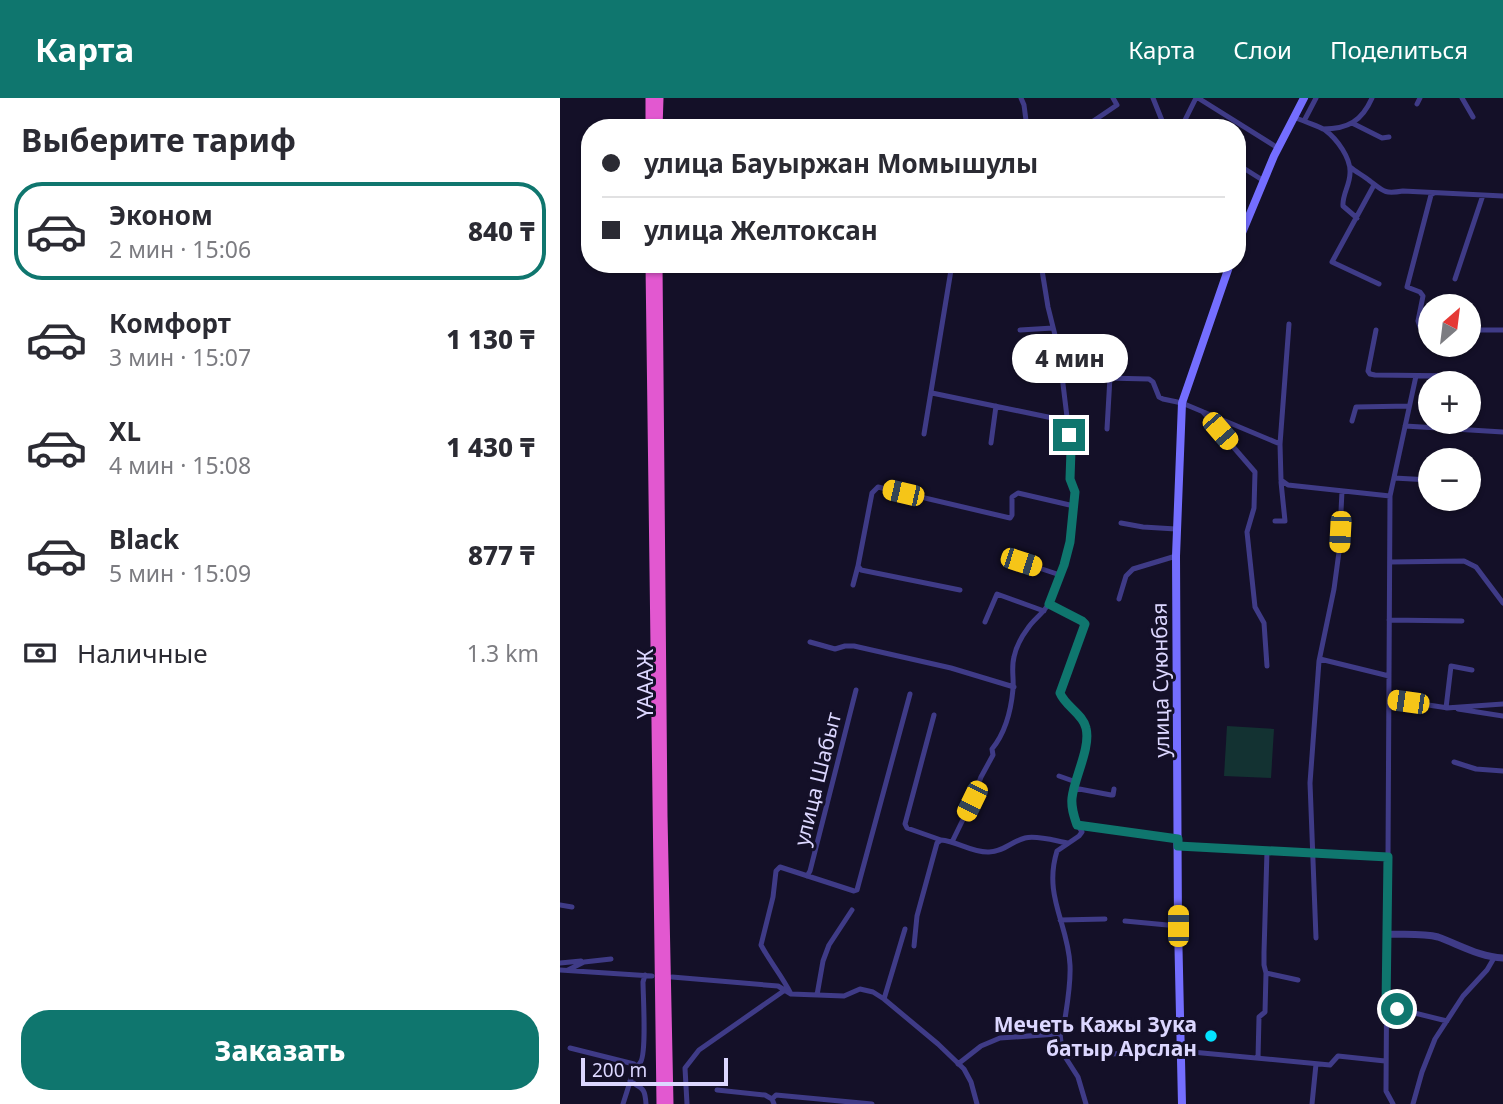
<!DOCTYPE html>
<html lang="ru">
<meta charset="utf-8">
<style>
:root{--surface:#fff;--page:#f7f7f7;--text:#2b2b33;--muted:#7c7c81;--line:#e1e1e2;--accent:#0f766e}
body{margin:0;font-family:"Noto Sans",sans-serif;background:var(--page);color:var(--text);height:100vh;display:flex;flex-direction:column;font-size:26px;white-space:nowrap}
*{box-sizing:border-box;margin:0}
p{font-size:23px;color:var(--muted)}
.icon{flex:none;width:38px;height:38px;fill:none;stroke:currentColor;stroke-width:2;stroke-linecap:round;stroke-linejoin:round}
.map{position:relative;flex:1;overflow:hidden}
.panel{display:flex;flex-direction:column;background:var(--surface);width:560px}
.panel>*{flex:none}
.top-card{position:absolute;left:21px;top:21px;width:665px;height:154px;border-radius:28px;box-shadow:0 2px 5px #0004;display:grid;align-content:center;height:154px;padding:0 21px;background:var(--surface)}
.needle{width:46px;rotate:28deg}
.tools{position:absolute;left:858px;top:196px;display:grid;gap:14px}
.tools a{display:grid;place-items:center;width:63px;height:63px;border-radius:50%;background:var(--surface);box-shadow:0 2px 5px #0004;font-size:35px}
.scale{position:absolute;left:21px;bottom:18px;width:147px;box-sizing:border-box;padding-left:7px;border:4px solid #dcd7ff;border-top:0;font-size:19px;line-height:24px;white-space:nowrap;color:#dcd7ff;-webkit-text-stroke:5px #141028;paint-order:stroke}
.end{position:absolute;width:32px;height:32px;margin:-16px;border:9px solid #0f766e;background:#fff;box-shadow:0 0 0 4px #fff}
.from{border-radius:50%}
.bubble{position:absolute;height:49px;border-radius:24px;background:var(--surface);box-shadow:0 2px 5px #0004;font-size:23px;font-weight:800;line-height:49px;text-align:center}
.car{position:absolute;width:21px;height:42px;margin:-21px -10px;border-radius:9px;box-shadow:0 0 5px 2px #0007;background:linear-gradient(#f5c518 24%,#345 0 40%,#f5c518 0 76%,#345 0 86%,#f5c518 0)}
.top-card b{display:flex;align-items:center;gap:24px;height:66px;font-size:26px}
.top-card b+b{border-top:2px solid var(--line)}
.top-card i{width:18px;height:18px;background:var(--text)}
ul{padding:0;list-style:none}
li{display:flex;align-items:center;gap:21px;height:98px;margin:0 14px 10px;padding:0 7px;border:4px solid transparent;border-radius:28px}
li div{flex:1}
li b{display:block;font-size:26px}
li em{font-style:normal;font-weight:800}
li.selected{border-color:var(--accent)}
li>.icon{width:63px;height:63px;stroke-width:1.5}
h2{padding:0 21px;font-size:32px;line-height:84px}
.pay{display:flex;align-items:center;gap:18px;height:77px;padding:0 21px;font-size:26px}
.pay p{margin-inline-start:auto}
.primary-button{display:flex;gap:14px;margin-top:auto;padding:14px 21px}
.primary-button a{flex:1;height:80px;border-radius:28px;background:var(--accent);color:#fff;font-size:28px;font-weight:800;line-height:80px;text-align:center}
header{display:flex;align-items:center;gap:42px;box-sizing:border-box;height:98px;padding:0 35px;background:var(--accent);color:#fff}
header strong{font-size:33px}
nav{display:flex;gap:38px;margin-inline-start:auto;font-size:24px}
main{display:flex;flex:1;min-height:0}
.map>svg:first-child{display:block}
.garden{fill:#133232}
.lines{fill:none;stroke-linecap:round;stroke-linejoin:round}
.minor{stroke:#3f3b87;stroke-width:5}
.tertiary{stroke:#3f3b87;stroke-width:7}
.secondary{stroke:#746eff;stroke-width:8}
.trunk{stroke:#e258d0;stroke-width:9}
.route{stroke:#0f766e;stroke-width:9}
.poi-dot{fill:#03e2ff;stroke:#141028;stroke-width:2.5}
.labels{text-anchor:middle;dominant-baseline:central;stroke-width:6;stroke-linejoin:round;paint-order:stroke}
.street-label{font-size:21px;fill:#dcd7ff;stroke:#141028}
.poi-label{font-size:21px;font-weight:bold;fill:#dcd7ff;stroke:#141028;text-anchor:end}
</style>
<header>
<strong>Карта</strong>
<nav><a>Карта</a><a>Слои</a><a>Поделиться</a></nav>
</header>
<main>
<section class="panel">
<h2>Выберите тариф</h2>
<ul>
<li class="selected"><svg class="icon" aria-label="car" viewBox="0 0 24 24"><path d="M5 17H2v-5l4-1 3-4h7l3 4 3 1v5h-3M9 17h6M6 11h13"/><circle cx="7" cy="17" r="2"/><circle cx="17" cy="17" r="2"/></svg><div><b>Эконом</b><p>2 мин · 15:06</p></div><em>840 ₸</em></li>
<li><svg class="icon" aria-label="car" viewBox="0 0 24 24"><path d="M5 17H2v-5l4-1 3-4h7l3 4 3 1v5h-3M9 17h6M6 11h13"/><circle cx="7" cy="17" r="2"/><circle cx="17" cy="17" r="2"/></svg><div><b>Комфорт</b><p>3 мин · 15:07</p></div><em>1 130 ₸</em></li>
<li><svg class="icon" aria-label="car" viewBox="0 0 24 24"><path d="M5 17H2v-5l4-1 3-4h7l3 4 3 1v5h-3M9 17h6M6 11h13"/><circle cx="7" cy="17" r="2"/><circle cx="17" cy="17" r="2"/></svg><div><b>XL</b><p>4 мин · 15:08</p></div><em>1 430 ₸</em></li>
<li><svg class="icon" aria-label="car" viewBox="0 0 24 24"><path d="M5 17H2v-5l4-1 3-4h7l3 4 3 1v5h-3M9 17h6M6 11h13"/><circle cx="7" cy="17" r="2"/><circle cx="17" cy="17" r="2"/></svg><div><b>Black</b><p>5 мин · 15:09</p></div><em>877 ₸</em></li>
</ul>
<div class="pay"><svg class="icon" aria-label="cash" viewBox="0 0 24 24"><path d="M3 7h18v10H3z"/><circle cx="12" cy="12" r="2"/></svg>Наличные<p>1.3 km</p></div>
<div class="primary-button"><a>Заказать</a></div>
</section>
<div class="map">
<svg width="943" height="1006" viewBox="0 0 943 1006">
<rect width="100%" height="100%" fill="#141028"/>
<!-- garden -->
<path class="garden" d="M667 628 714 631 711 680 664 678Z"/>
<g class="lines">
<!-- minor -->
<path class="minor" d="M461 0 464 7 467 30
M593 0 605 30
M638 0 718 50
M902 0 913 19
M857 6 860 0
M733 19 744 23 756 0
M744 23C751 26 759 28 765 32 777 41 791 60 790 75 790 87 782 97 783 108L797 120
M792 25 822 40 829 39
M523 30 557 7 553 0
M621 30 636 0
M763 31C788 31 802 23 812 0
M677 66 704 83
M790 69C796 74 804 78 810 83 824 94 825 96 843 93L943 98
M814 87 772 164 819 186
M895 181 923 97
M729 226 720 346 721 382 728 387 830 398
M870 231 860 229 858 223 863 198 860 194 847 189 871 97 874 95
M460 232 493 230
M816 232 808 273 810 276 815 277 901 278
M908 232H943
M502 279 589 281 593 284 599 299 603 301 622 305 720 346
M372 295 507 323
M643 314 695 374 694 410 687 434 695 509 704 525 707 568
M792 323 796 309 849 308
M845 328 943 334
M547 331 550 279
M364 336 392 166
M431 345 436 308
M834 380 870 382
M908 384H910
M715 423H725L721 384
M561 425 583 429 616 431
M461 464 500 477
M830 464 904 463 916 469 943 505
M293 487 298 468
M400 492 301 472 298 468 312 395 318 389 450 420 452 417V399L458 395 514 408
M559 501 566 478 573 471 616 458
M829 522 902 523
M425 524 437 496 484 513
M250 544 275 551 285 548H294L391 570 454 589
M760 561 829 578
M912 572 891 568 886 610 943 606
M829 601 888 610
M898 611 943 618
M374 617 345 726 347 730 381 742
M894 664 916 671 943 673
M499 678 516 684
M514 690 551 697H553L554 691
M517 727 618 741
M392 744 412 703 421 679 433 657 432 651C446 634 451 613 453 591 454 580 451 570 454 559 456 549 462 538 468 530 474 521 484 515 489 505 497 490 507 461 510 444 512 430 512 415 515 401V394L510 381 511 352 499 253 488 209 481 166
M828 759 830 398 856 278
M247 778 250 773 296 592
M0 807 12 809
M500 822 545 821
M565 823 618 828
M827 836 826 993 833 1006
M756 840 750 685 759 563 774 491 779 454 782 393
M354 848 357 818 377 745 381 742C397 743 412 755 429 754 443 754 452 743 465 740 477 737 496 743 508 745
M0 865 21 863
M0 872 92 878
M8 872 24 864 51 861
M706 875 738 882
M112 879 218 888 231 896 284 898 300 891 313 894 324 901 378 946 404 971 411 984 417 1006
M231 896C222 878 210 864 201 847L213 799 216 773 220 769 294 793 297 792 350 596
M257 897 263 863 269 847 292 812
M324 901 345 831
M826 908 887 923
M500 935 502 954 518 979 526 1006
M10 950 74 966 75 968 63 1006
M504 958 621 953 770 967 778 958 825 963
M698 960 699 919 705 914 706 875 704 867V854L707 753
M398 966 421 948 440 940 497 936 500 935 504 927C507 907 511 887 510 867 508 825 483 798 497 753L519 738 522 734C501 705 521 677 526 645 526 640 528 634 526 629 522 615 505 608 500 595L525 526 522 523 489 506
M75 968C77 967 79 967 80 965 87 957 83 896 83 884L85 877
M70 983C83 991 85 990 86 1006
M157 992 205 997 212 1001
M127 1006 125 970 139 952 225 892
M214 1006 212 1001 216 997 312 1006
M752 1006 756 966
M853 1006 862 974 875 941 903 898 927 872 934 860"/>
<!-- tertiary -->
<path class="tertiary" d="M618 748 828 759 827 836C843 837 863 835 878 839 900 847 920 859 943 860"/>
<!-- secondary -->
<path class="secondary" d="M677 147 714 58 744 0
M622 1006 618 828 616 458 622 305 670 166"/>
<!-- trunk -->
<path class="trunk" d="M90 30V0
M98 30 99 0
M90 166 101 1006
M98 166 103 718 109 1006"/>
</g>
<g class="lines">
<!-- route -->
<path class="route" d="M509 337 511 352 510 381 515 394 510 444 504 467 489 506 522 523 525 526 500 595C505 608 523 616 526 630 531 650 514 680 512 700 511 710 514 718 517 727L618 741V748L828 759 826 908 837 911"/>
</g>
<!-- markers -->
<circle class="poi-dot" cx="651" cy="938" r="7"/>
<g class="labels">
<!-- street labels -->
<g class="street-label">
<text transform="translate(600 582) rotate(-91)">улица Суюнбая</text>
<text transform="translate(85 586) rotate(-90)">ҮАААЖ</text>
<text transform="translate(257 681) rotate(-76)">улица Шабыт</text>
</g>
<!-- poi labels -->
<g class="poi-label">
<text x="637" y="926">Мечеть Кажы Зука<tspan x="637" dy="24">батыр Арслан</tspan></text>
</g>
</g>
</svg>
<div class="tools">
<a><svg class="needle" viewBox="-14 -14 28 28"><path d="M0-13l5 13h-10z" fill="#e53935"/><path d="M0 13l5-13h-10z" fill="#7c7c81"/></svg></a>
<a>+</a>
<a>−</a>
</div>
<div class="scale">200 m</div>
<i class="end from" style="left:837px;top:911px"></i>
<i class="end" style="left:509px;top:337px"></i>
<div class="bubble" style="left:452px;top:236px;width:116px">4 мин</div>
<i class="car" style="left:660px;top:333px;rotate:139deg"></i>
<i class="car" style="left:343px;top:395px;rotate:283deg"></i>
<i class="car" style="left:780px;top:434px;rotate:183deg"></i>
<i class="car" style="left:461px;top:464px;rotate:108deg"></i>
<i class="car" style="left:848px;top:604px;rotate:278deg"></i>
<i class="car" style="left:412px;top:703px;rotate:206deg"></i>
<i class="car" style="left:618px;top:828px;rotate:0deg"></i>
<div class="top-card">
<b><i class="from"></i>улица Бауыржан Момышулы</b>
<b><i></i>улица Желтоксан</b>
</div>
</div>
</main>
